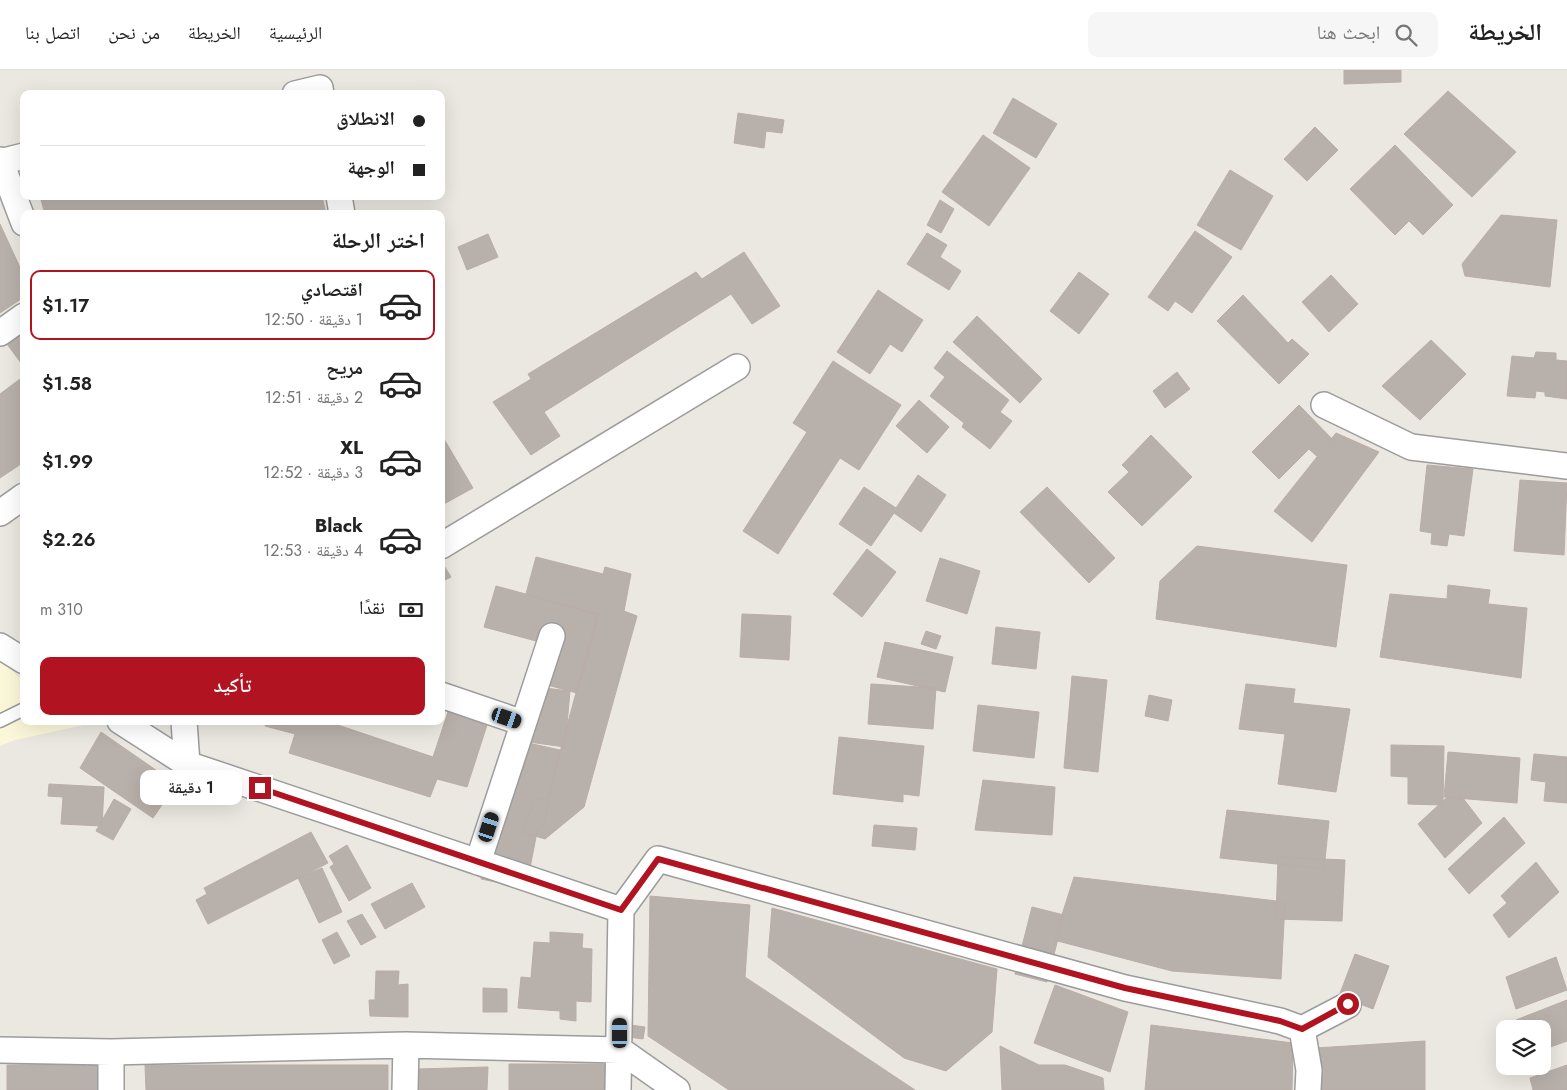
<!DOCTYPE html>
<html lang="ar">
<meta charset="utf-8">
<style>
:root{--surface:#fff;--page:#f6f6f6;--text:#222;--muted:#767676;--line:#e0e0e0;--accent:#b11420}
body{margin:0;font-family:Jost,"Noto Naskh Arabic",sans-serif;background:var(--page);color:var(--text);direction:rtl;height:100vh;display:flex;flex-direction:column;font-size:19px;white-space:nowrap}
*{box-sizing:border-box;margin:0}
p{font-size:16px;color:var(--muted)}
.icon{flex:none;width:28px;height:28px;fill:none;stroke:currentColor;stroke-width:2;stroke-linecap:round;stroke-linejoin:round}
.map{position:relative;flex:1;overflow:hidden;direction:ltr}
.details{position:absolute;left:20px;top:140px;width:425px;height:515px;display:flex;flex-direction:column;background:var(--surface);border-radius:10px;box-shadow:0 5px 20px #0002;direction:rtl}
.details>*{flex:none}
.guide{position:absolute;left:20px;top:20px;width:425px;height:110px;border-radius:10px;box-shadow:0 5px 20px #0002;direction:rtl;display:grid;align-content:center;height:110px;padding:0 20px;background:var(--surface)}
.fabs{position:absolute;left:1496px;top:950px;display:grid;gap:10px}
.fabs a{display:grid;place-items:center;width:55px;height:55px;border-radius:10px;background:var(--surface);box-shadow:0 5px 20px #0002;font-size:25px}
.end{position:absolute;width:22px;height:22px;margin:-11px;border:6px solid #b11420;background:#fff;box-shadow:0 0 0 2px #fff}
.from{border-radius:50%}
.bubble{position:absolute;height:35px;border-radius:10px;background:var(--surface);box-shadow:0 5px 20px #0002;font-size:16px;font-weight:600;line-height:35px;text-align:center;direction:rtl}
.car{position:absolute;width:15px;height:30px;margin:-15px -8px;border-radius:6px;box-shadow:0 0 4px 1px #0007;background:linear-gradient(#222 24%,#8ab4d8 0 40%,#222 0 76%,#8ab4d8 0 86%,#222 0)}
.guide b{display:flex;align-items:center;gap:18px;height:48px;font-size:19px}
.guide b+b{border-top:1px solid var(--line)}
.guide i{width:12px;height:12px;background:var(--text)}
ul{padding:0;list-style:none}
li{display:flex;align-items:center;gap:15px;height:70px;margin:0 10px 8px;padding:0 10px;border:2px solid transparent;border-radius:10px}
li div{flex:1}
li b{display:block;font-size:19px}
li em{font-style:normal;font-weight:600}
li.selected{border-color:var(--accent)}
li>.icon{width:45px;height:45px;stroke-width:1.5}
h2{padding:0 20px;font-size:22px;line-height:60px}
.pay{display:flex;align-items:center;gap:12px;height:55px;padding:0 20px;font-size:19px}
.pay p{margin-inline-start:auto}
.action{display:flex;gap:10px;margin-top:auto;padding:10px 20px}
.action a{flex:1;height:58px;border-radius:10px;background:var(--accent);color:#fff;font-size:20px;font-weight:600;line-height:58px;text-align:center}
header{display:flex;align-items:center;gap:30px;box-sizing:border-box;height:70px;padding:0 25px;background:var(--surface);border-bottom:1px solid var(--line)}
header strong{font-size:24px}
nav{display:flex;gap:28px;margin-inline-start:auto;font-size:18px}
.search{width:350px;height:45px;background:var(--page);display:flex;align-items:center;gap:12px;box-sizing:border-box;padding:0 18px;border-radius:10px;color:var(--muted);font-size:19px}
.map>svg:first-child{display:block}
.education{fill:#fbf8da}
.building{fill:#b8b0ab;stroke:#bbada5}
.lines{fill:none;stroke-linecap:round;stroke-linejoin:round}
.service-casing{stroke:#9c9c9c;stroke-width:15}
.minor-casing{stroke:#9c9c9c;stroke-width:28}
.service{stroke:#fff;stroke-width:12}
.minor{stroke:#fff;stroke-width:25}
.route{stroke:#b11420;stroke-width:6}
</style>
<header>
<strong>الخريطة</strong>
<div class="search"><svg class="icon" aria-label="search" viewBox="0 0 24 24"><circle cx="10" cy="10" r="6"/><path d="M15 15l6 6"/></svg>ابحث هنا</div>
<nav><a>الرئيسية</a><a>الخريطة</a><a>من نحن</a><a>اتصل بنا</a></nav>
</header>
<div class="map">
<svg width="1567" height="1020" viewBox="0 0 1567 1020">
<rect width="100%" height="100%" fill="#ebe7e1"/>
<!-- education -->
<path class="education" d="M0 589 24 612V651H79L84 655 15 670 0 676Z"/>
<!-- building -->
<path class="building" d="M1344 0H1401V12L1344 14Z
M1448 21 1516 82 1472 127 1404 64Z
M1013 28 1057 54 1036 88 993 63Z
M738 43 784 50 782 63 766 61 764 78 734 73Z
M1315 57 1338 80 1307 111 1284 89Z
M983 65 1030 98 989 156 942 122Z
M1395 75 1453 135 1423 165 1409 151 1395 165 1350 119Z
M1230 100 1273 126 1241 180 1197 155Z
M40 126H322L326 144H45Z
M940 130 954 139 941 163 927 155Z
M1501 145 1557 150 1550 217 1465 206 1462 194Z
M0 154 24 206V227L0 243Z
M1195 161 1232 187 1192 243 1175 231 1168 241 1148 227Z
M927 163 947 175 940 187 961 201 949 220 907 194Z
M488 164 498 187 467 200 458 177Z
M744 182 780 236 752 254 731 224 544 342 560 366 531 385 493 332 531 309 528 304 696 202 702 209Z
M1079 202 1109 224 1079 264 1050 241Z
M1331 205 1358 234 1329 262 1302 232Z
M878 220 923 250 902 282 890 274 870 304 837 282Z
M1243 225 1288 273 1292 269 1309 284 1279 314 1217 251Z
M977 246 1042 309 1020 333 953 272Z
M24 262V297L7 274Z
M1431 270 1466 304 1420 350 1382 316Z
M947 281 1009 330 1000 342 1012 351 990 379 962 357 964 353 930 326 945 307 934 298Z
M1536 282 1556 283V290L1567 291V329L1545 326V322L1536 321 1535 328 1507 326 1512 286 1534 288Z
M833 291 901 335 859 400 840 388 778 484 743 461 807 362 793 353Z
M1177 302 1190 319 1165 338 1153 321Z
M24 306V392L0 408V324Z
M919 330 949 357 927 383 896 356Z
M1299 335 1337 374 1321 390 1309 379 1279 409 1252 382Z
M1336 363 1379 382 1312 472 1274 441Z
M441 364 473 418 442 435 441 434Z
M1151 365 1192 407 1142 456 1108 422 1129 402 1122 395Z
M1427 395 1473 399 1464 466 1449 464 1447 476 1431 474 1432 463 1420 461Z
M918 405 946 425 921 462 894 443 871 476 839 454 864 417 896 438Z
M1520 410 1567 413 1564 485 1514 481Z
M1047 417 1115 488 1089 513 1020 442Z
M1197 476 1347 495 1336 577 1156 549 1160 511Z
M867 479 896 502 862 547 833 524Z
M536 487 603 504 605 497 631 504 624 541 637 546 584 737 545 769 522 762 535 728 547 730 597 545 526 524Z
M940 488 980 501 967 544 926 531Z
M443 494 451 507 441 512V495Z
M1448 515 1490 520 1488 534 1527 538 1521 608 1380 587 1390 524 1447 529Z
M496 516 599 544 577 623 540 613 551 575 484 557Z
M742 544 791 546 789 590 740 587Z
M996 557 1040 562 1036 599 992 594Z
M926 561 941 566 936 579 921 574Z
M885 572 953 587 945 622 877 607Z
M1072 606 1107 610 1098 702 1064 698Z
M871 614 936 618 933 659 868 654Z
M1246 614 1295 619 1293 633 1350 639 1336 722 1278 714 1285 664 1239 659Z
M536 617 570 621 565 677 529 672Z
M1149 625 1172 630 1168 651 1145 646Z
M978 635 1039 642 1034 688 973 681Z
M449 639 488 652 467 717 437 709 430 727 289 683 295 664 265 656 266 651H326L433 687Z
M101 662 176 714 153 748 80 698Z
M839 667 924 676 919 726 903 724V732L833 724Z
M510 669 560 680 543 758 538 757 526 818 481 809Z
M1391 675 1444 676 1443 735 1408 734V707L1391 706Z
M1448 682 1520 688 1517 733 1444 727Z
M1534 684 1567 687V733L1544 731 1546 712 1531 710Z
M983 710 1055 717 1052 765 975 760Z
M49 714 104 717 102 756 61 754 63 727 48 726Z
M1456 719 1482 753 1445 788 1418 754Z
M114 729 131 739 113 770 96 761Z
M1227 740 1329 751 1324 799 1220 788Z
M1504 747 1525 773 1469 824 1448 799Z
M874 755 917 758 915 780 872 776Z
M311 762 328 793 208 854 196 830 207 824 204 818Z
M347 775 371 818 349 831 330 797 334 794 329 786Z
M1278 787 1345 790 1342 851 1276 849Z
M1536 792 1559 822 1509 868 1493 845 1507 833 1501 826Z
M322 798 342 842 319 853 298 808Z
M1074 807 1285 832 1281 909 1172 901 1054 870Z
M412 813 425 837 385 859 371 834Z
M650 826 750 835 745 907 915 1020H729L648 966Z
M1032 837 1064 845 1047 912 1015 904Z
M772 838 997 899 992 962 946 1001 904 988 768 887Z
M362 844 376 867 361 875 347 851Z
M337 862 350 886 334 894 322 870Z
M550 862 583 864 582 878 592 879 591 932 576 931V951L560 949V941L518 938 521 907 531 908 534 872 550 873Z
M1355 884 1389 896 1373 939 1339 926Z
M1556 887 1567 920 1516 939 1506 907Z
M376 901H399L398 915 408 914V947L370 946 369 930H375Z
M1055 915 1128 942 1110 1002 1034 973Z
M483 918 507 919V942H483Z
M1567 930V971L1542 980V959H1519L1516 950Z
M623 954 645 957 643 969 621 966Z
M1151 955 1293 973 1292 1020H1145Z
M1425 971V1020H1315L1316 978Z
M1000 976 1039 995H1065L1103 1008 1104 1020H1002Z
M113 994V1020H7V995Z
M509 994H607V1020H509Z
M145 995H388V1020H146Z
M1567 995V1020H1533L1530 1008Z
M488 997 487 1020H418V999Z"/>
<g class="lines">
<!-- service casing -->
<g class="service-casing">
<path id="service" d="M0 651 24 639"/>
</g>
<!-- minor casing -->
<g class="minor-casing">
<path id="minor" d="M295 24 320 18 321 24
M0 90 24 153
M0 92 24 86
M339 126 342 144
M0 263 24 246
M1324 335 1411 377 1567 396
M0 443 24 426
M441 476 737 297
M0 576 24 591
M441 625 523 653
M120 651 187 694 621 840 658 789 1125 918 1280 951 1302 959 1309 1000 1308 1020
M184 651 187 694
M478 792 552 566
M1302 959 1348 935
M0 980 111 982
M111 1020V982L406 975 620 980 677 1020
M405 1020 406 975
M618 1020 621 840"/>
</g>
<!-- service -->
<use href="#service" class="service"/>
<!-- minor -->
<use href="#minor" class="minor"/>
</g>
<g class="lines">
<!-- route -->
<path class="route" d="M260 718 621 840 658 789 1125 918 1280 951 1302 959 1348 934"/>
</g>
</svg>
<div class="fabs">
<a><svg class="icon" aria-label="layers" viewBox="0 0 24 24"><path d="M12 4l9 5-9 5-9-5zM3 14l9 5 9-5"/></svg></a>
</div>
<i class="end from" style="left:1348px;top:934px"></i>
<i class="end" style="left:260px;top:718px"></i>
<div class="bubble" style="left:140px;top:700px;width:102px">1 دقيقة</div>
<i class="car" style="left:507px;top:648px;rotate:109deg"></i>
<i class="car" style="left:489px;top:757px;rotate:18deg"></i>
<i class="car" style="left:620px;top:963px;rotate:0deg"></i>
<div class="guide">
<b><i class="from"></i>الانطلاق</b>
<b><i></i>الوجهة</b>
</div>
<section class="details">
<h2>اختر الرحلة</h2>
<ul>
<li class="selected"><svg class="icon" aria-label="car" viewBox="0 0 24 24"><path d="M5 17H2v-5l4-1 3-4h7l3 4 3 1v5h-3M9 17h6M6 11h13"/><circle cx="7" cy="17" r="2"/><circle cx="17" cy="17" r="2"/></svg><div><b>اقتصادي</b><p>1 دقيقة · 12:50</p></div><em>$1.17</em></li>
<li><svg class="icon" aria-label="car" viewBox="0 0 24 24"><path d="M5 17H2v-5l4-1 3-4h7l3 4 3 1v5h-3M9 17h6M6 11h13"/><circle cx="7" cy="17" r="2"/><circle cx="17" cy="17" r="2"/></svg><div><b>مريح</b><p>2 دقيقة · 12:51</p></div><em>$1.58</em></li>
<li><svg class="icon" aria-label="car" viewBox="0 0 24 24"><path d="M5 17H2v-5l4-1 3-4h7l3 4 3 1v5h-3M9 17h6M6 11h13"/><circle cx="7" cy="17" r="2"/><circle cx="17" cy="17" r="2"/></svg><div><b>XL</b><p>3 دقيقة · 12:52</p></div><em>$1.99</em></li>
<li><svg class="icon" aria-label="car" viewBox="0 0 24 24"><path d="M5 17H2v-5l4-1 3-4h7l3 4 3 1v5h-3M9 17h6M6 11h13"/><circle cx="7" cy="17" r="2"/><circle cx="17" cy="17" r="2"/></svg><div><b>Black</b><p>4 دقيقة · 12:53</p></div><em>$2.26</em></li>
</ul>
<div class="pay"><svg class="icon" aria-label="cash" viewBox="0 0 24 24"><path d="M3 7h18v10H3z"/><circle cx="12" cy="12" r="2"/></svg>نقدًا<p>310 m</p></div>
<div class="action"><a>تأكيد</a></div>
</section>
</div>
